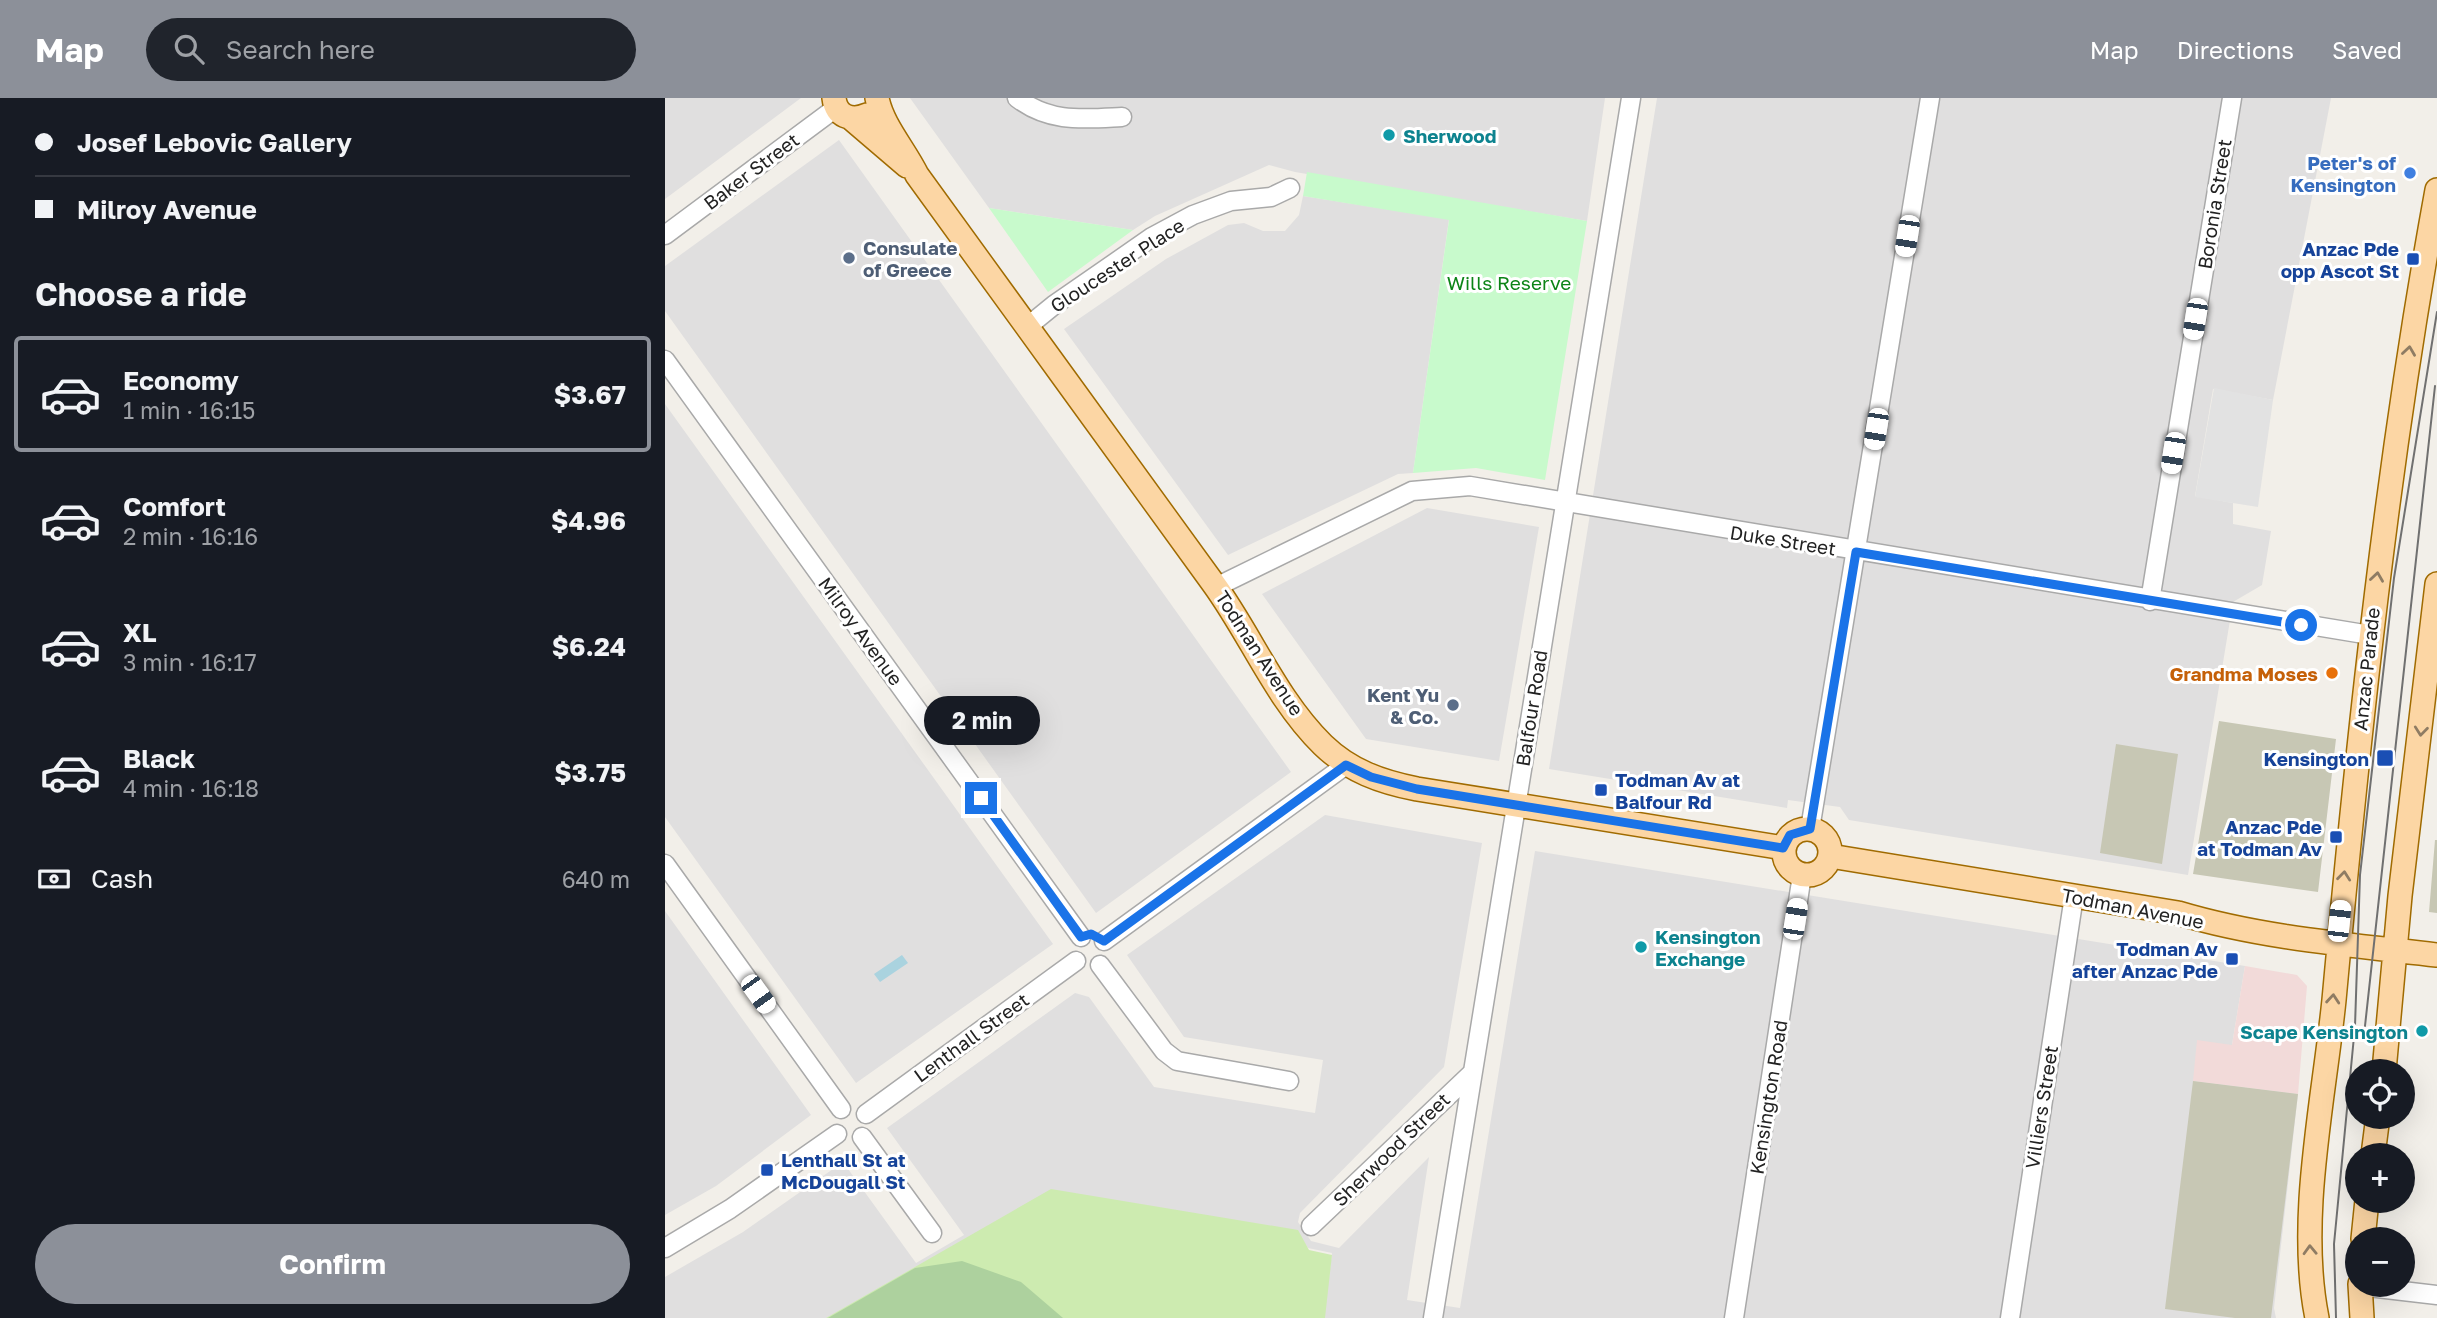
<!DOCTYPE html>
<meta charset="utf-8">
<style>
:root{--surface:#171b24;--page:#20242c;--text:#f1f3f6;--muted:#9ea1a6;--line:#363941;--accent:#8c9099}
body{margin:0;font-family:"Golos Text",sans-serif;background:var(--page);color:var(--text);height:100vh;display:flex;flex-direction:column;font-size:26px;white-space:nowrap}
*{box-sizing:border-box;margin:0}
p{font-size:23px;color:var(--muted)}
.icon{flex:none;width:38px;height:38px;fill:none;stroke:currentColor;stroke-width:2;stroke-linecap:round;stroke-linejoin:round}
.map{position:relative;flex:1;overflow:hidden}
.side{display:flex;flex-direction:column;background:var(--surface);width:665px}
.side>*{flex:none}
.top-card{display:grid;align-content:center;height:154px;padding:0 35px;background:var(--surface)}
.tools{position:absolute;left:1680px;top:961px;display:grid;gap:14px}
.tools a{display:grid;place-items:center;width:70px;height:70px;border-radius:50%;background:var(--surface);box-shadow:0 7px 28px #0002;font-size:35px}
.end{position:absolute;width:32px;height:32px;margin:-16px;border:9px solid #1a73e8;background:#fff;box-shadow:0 0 0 4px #fff}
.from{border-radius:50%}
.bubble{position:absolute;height:49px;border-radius:24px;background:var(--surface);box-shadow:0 7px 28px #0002;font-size:23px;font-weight:700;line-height:49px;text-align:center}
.car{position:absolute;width:21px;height:42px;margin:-21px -10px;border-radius:9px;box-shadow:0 0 5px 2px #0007;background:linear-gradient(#fff 24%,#345 0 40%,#fff 0 76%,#345 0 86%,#fff 0)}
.top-card b{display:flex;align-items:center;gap:24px;height:66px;font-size:26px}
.top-card b+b{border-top:2px solid var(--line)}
.top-card i{width:18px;height:18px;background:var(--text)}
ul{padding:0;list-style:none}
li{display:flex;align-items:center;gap:21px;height:116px;margin:0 14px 10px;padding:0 21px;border:4px solid transparent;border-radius:7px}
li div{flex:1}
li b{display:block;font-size:26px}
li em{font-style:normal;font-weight:700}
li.current{border-color:var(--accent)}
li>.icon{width:63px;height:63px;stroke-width:1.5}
h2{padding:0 35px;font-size:32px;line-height:84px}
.pay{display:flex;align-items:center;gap:18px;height:77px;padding:0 35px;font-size:26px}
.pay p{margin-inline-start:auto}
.button{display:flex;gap:14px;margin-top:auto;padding:14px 35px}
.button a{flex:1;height:80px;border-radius:42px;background:var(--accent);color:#fff;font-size:28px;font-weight:700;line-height:80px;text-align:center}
header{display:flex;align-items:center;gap:42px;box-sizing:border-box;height:98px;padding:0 35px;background:var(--accent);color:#fff}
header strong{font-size:33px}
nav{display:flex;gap:38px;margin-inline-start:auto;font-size:24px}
.search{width:490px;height:63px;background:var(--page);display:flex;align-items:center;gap:18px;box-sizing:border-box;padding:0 24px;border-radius:38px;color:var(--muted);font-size:26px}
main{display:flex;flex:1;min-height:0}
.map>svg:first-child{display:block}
.residential{fill:#e0dfdf}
.commercial{fill:#f2dad9}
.construction{fill:#c7c7b4}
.grass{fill:#cdebb0}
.forest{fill:#add19e}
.park{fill:#c8facc}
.parking{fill:#e2e2e2}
.water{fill:#aad3df}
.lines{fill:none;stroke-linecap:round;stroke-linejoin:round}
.minor-casing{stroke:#a9a9a9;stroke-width:21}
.major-casing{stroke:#a06b00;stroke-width:26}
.minor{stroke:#fff;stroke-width:18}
.major{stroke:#fcd6a4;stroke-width:23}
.tram{stroke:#707070;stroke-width:2}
.oneway{stroke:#8f7c63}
.route{stroke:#1a73e8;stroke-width:9}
.culture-dot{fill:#0f9aa8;stroke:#fff;stroke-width:2.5}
.shop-dot{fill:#3f7fe0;stroke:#fff;stroke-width:2.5}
.service-dot{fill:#5c6f8a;stroke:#fff;stroke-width:2.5}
.transit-dot{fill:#1a4fb4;stroke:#fff;stroke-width:2.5}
.food-dot{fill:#e8710a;stroke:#fff;stroke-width:2.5}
.labels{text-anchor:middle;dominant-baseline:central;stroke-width:6;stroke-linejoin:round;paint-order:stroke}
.culture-label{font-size:19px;font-weight:bold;fill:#0d838f;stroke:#fff;text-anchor:start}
.shop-label{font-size:19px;font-weight:bold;fill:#366cbe;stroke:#fff;text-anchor:end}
.street-label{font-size:19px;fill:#222;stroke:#fff}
.service-label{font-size:19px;font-weight:bold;fill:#4e5e75;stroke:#fff;text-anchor:start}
.transit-label{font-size:19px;font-weight:bold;fill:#164399;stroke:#fff;text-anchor:end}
.park-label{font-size:19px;fill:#0c8416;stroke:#fff}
.food-label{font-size:19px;font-weight:bold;fill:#c56008;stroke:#fff;text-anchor:end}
</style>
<header>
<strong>Map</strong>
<div class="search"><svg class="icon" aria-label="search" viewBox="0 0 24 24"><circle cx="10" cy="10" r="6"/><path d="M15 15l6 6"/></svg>Search here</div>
<nav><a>Map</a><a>Directions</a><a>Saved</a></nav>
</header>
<main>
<section class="side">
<div class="top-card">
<b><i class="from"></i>Josef Lebovic Gallery</b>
<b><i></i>Milroy Avenue</b>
</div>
<h2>Choose a ride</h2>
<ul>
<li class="current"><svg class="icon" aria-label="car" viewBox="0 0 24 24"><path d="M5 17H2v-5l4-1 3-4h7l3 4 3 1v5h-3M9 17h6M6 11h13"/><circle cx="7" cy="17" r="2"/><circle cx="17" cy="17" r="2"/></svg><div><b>Economy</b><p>1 min · 16:15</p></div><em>$3.67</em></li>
<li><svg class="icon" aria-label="car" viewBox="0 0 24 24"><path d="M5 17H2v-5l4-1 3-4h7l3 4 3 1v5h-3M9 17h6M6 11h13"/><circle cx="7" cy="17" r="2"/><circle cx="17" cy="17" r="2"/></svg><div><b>Comfort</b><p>2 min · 16:16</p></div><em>$4.96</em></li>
<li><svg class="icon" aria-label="car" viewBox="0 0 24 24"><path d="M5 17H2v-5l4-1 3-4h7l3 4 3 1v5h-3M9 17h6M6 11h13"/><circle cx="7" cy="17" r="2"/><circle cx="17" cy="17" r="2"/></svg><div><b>XL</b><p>3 min · 16:17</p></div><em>$6.24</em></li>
<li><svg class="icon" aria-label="car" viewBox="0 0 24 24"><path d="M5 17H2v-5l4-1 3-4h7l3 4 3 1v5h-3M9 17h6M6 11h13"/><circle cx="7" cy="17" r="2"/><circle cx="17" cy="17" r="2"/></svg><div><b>Black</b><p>4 min · 16:18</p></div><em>$3.75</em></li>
</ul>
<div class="pay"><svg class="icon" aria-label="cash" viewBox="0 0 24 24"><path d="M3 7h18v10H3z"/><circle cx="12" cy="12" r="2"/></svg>Cash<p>640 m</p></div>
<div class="button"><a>Confirm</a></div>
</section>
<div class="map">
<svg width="1772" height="1220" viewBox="0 0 1772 1220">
<rect width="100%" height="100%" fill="#f2efe9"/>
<!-- residential -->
<path class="residential" d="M0 0H136L0 101Z
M245 0H940L922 123 630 74 604 67 490 118 468 132 324 110Z
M992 0H1666L1608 302 1548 291 1530 398 1568 405V426L1606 433 1597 487 1568 504 1523 777 1184 722 1175 709 1123 702 1122 710 884 671Z
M174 42 626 674 431 815 0 213V168Z
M638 98 784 121 748 375 733 376 563 457 399 231 501 161 563 127 579 125 598 133H620L634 117Z
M0 306 388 846 191 985 0 719Z
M762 410 874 429 834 663 701 641 597 496Z
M660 717 817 745 779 969 635 1115 633 1124 646 1143 674 1150 764 1059 742 1202 795 1210 870 753 1580 868 1567 947 1528 983 1633 996 1609 1210 1611 1220H659L667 1155 643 1150 631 1133 163 1220H0V1179L78 1134 178 1064 251 1165 299 1137 222 1030 410 895 424 899 489 989 650 1015 658 962 519 939 462 857Z
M0 813 146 1017 51 1088 0 1117Z"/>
<!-- commercial -->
<path class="commercial" d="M1580 868 1632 877 1642 888 1633 996 1528 983 1532 942 1567 947Z"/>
<!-- construction -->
<path class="construction" d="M1554 623 1671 641 1653 794 1528 776Z
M1451 646 1513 656 1497 766 1435 755Z
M1770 742H1772V815L1764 814Z
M1528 983 1633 996 1606 1220H1570L1500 1211Z"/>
<!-- grass -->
<path class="grass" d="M386 1091 633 1132 644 1152 667 1157 660 1220H161Z"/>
<!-- forest -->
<path class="forest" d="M297 1163 356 1184 398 1220H163L250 1170Z"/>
<!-- park -->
<path class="park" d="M642 74 922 123 880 382 811 370 748 375 784 122 638 98Z
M324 110 468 132 383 194Z"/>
<!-- parking -->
<path class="parking" d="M1549 290 1608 302 1593 409 1530 399Z"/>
<!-- water -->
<path class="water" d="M237 857 243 865 215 884 209 876Z"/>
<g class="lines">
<!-- minor casing -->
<g class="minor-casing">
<path id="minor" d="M352 0C385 25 417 21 457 19
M0 137 164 15 174 13
M362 229 389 207 487 139 528 117 566 103 606 99 625 90
M0 262 416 839
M551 489 747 393 805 388 1705 537
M1485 503 1567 0
M1145 731 1265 0
M0 766 176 1011
M439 843 681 667
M435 867 499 953 512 963 624 983
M201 1016 411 863
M197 1039 267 1135
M646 1128 807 975
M0 1150 65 1111 172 1036
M1695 1188 1772 1197
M768 1220 966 0
M1069 1220 1137 777
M1345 1220 1409 798"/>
</g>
<!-- major casing -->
<g class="major-casing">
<path id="major" d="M169 0C171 18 186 24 202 17
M212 0C217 27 240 52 252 77 350 213 450 349 548 485 586 537 611 601 658 647 685 673 716 684 752 691L1119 750
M187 21 242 68
M1119 754a23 23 0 1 1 46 0a23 23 0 1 1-46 0Z
M1165 758 1513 815C1596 840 1686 847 1772 857
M1719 973 1735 798 1772 486
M1708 1057 1713 1018
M1698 1141 1702 1102
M1695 1186 1697 1220
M1652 1220C1632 1121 1659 1002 1669 902 1694 631 1723 360 1772 92"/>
</g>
<!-- minor -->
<use href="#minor" class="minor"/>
<!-- major -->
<use href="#major" class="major"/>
<!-- tram -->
<path class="tram" d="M1700 928 1770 288
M1671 1220 1669 1146 1690 928 1695 777 1729 480 1772 214"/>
</g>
<!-- one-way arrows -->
<defs><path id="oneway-chevron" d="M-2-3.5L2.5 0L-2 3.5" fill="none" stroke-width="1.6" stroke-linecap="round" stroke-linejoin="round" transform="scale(1.75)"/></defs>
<g class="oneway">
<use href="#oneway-chevron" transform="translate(1744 253) rotate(-82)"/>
<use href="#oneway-chevron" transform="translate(1712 479) rotate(-82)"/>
<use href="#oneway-chevron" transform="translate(1756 633) rotate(96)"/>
<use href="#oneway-chevron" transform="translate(1679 778) rotate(-84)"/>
<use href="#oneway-chevron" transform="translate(1668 901) rotate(-85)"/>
<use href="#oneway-chevron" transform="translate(1645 1152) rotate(-92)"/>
</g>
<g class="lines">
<!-- route -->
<path class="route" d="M316 700 416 839 426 836 439 843 681 667 706 679 752 691 1118 750 1125 737 1145 731 1191 454 1636 527"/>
</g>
<!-- markers -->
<g class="culture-dot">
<circle cx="724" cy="37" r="7"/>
<circle cx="976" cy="849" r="7"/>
<circle cx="1757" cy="933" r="7"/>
</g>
<circle class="shop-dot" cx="1745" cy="75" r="7"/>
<g class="service-dot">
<circle cx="184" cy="160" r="7"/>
<circle cx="788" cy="607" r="7"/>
</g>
<g class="transit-dot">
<rect x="1741" y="154" width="14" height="14" rx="3.5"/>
<rect x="1711" y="651" width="18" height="18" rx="3.5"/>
<rect x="929" y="685" width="14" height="14" rx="3.5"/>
<rect x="1664" y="732" width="14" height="14" rx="3.5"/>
<rect x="1560" y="854" width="14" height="14" rx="3.5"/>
<rect x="95" y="1065" width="14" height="14" rx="3.5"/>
</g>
<circle class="food-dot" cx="1667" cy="575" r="7"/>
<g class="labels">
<!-- culture labels -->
<g class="culture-label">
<text x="738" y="37">Sherwood</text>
<text x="990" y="838">Kensington<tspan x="990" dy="22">Exchange</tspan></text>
<text x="1743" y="933" text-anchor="end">Scape Kensington</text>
</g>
<!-- shop labels -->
<g class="shop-label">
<text x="1731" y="64">Peter's of<tspan x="1731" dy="22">Kensington</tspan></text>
</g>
<!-- street labels -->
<g class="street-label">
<text transform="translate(86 73) rotate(-37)">Baker Street</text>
<text transform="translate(1549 106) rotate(-81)">Boronia Street</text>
<text transform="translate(452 167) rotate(-33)">Gloucester Place</text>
<text transform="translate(1118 442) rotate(9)">Duke Street</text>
<text transform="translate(196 533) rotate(54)">Milroy Avenue</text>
<text transform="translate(595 555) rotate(57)">Todman Avenue</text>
<text transform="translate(1701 571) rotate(-84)">Anzac Parade</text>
<text transform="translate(866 610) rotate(-81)">Balfour Road</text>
<text transform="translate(1468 810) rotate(11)">Todman Avenue</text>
<text transform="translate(306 939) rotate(-36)">Lenthall Street</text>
<text transform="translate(1103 999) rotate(-81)">Kensington Road</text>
<text transform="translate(1376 1009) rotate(-81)">Villiers Street</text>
<text transform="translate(726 1051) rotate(-44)">Sherwood Street</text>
</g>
<!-- service labels -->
<g class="service-label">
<text x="198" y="149">Consulate<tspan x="198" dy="22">of Greece</tspan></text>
<text x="774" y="596" text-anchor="end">Kent Yu<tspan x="774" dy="22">&amp; Co.</tspan></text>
</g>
<!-- transit labels -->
<g class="transit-label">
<text x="1734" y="150">Anzac Pde<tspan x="1734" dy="22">opp Ascot St</tspan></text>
<text x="1704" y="660">Kensington</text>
<text x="950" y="681" text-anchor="start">Todman Av at<tspan x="950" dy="22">Balfour Rd</tspan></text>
<text x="1657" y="728">Anzac Pde<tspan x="1657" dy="22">at Todman Av</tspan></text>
<text x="1553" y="850">Todman Av<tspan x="1553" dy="22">after Anzac Pde</tspan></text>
<text x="116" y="1061" text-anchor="start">Lenthall St at<tspan x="116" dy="22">McDougall St</tspan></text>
</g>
<!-- park labels -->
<g class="park-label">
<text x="844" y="184">Wills Reserve</text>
</g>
<!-- food labels -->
<g class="food-label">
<text x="1653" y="575">Grandma Moses</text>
</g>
</g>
</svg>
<div class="tools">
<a><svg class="icon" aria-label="locate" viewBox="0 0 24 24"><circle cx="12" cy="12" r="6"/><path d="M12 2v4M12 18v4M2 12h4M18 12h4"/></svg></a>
<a>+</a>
<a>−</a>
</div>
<i class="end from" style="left:1636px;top:527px"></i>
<i class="end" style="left:316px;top:700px"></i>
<div class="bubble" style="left:259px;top:598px;width:116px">2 min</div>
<i class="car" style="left:1242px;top:138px;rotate:189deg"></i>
<i class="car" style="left:1530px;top:221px;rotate:189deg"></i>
<i class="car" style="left:1211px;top:331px;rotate:189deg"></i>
<i class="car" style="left:1508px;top:355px;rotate:189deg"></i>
<i class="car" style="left:1130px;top:821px;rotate:9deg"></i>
<i class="car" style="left:1674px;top:823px;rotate:6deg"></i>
<i class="car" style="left:93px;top:896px;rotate:144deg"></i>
</div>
</main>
